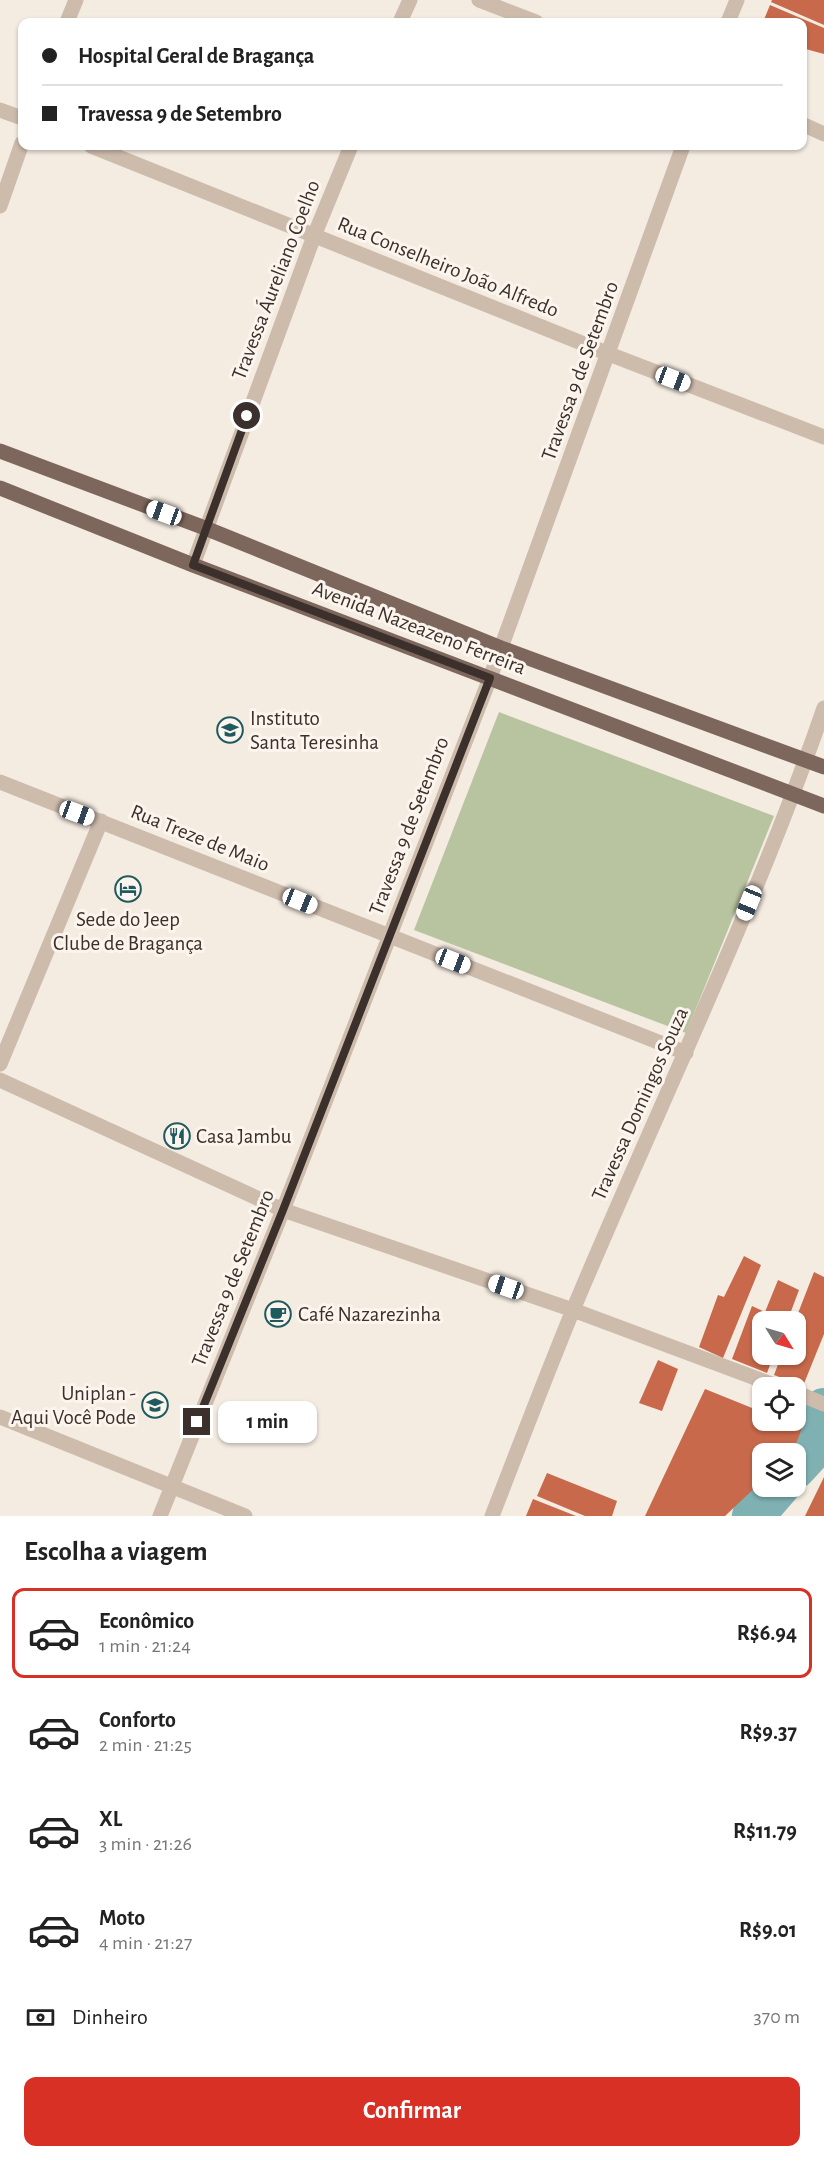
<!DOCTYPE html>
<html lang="pt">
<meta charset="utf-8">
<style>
:root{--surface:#fff;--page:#f6f6f6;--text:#222;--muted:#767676;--line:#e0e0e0;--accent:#d93025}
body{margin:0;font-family:"Alegreya Sans",sans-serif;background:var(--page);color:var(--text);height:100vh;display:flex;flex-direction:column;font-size:22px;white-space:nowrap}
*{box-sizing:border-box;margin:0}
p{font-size:20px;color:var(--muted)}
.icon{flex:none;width:33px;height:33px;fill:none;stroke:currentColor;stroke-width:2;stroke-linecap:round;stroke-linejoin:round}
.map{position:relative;height:1516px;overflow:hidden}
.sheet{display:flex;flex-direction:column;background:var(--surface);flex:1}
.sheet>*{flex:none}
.banner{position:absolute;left:18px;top:18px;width:789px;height:132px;border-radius:12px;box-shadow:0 2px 4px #0004;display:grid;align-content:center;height:132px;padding:0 24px;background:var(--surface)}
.needle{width:39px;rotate:127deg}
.tools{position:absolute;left:752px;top:1311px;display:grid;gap:12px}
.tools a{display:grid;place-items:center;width:54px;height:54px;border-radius:12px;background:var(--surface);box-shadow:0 2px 4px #0004;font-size:30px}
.end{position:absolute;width:27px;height:27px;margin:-14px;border:8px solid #3b302b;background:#fff;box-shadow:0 0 0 3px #fff}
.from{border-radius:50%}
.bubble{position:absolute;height:42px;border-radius:12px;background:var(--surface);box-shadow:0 2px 4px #0004;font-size:20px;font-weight:700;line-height:42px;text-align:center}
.car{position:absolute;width:18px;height:36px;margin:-18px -9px;border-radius:8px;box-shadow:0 0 4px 2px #0007;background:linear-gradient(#fff 24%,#345 0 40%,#fff 0 76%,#345 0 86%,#fff 0)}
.banner b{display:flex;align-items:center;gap:21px;height:57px;font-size:22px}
.banner b+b{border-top:2px solid var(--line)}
.banner i{width:15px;height:15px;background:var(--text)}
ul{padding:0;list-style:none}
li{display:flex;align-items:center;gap:18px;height:90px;margin:0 12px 9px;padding:0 12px;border:3px solid transparent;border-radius:12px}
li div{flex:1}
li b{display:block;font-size:22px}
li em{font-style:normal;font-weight:700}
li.selected{border-color:var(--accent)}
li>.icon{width:54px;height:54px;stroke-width:1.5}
h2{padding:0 24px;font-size:27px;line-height:72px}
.pay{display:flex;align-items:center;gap:15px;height:66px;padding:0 24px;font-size:22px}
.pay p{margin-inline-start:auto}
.action{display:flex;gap:12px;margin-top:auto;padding:12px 24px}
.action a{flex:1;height:69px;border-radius:12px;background:var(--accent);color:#fff;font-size:24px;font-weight:700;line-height:69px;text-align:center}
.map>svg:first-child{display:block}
.green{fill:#b8c4a0}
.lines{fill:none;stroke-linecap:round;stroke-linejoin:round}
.river{stroke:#7fb0b2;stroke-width:42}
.building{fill:#c8694b}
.minor{stroke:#cdbbac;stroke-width:15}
.major{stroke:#7d675c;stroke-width:15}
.route{stroke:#3b302b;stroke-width:8}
.labels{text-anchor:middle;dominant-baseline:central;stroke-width:6;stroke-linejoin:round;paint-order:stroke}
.street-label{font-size:21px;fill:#3b302b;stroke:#fbf5ee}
.poi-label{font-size:21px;fill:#3b302b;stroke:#fbf5ee;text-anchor:start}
</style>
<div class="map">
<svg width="824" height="1516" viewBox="0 0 824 1516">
<rect width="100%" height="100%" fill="#f4ebe1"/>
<!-- green -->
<path class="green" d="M499 712 774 816 686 1033 414 930Z"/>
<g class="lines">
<!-- river -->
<path class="river" d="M795 1468 816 1445 824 1409
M753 1516 779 1486"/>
</g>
<!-- building -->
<path class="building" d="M772 0H824V25L771 2Z
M770 5 824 28V54L802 48V22H763Z
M744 1256 761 1265 723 1358 699 1347 718 1295 724 1297Z
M814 1272 824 1277V1334L803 1386 774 1375 782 1354H795V1321Z
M778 1280 799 1290 787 1322H762V1354H774L767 1373 732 1359 752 1306 765 1312Z
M658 1360 678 1369 662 1411 639 1403Z
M705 1389 762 1412V1420H784L802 1428 792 1454H762V1481L725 1516H645Z
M547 1473 617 1501 612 1516H585L537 1496Z
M824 1477V1516H805Z
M533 1499 576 1516H526Z"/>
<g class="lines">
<!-- minor -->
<path class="minor" d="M479 0 536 22
M67 22 76 0
M400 22 410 0
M728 22 737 0
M0 110 22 118
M802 124 824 134
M91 146 609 354 824 437
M0 206 22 143
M193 565 314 236 351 146
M0 782 686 1053
M0 1064 101 821
M0 1080 283 1210 573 1310 782 1388
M795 1392 824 1404
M0 1417 245 1516
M160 1516 283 1210 490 678 683 146
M492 1516C519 1447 545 1378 573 1310 657 1109 753 914 824 708"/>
<!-- major -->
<path class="major" d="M0 451 205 528 501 648 824 767
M0 488 193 565 824 806"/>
</g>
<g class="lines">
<!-- route -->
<path class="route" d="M197 1422 283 1210 490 678 193 565 247 416"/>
</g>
<!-- icons -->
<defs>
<g id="school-ring" transform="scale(1.35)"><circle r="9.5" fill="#fbf5ee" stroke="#1f5a5e" stroke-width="1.5"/><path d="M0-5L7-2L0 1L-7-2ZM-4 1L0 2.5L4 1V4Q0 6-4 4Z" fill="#1f5a5e"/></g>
<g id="hotel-ring" transform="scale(1.35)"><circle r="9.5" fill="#fbf5ee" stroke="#1f5a5e" stroke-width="1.5"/><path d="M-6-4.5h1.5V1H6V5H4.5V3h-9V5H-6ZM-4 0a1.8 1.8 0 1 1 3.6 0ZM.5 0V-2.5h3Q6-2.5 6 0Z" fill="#1f5a5e"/></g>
<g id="restaurant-ring" transform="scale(1.35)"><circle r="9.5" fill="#fbf5ee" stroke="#1f5a5e" stroke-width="1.5"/><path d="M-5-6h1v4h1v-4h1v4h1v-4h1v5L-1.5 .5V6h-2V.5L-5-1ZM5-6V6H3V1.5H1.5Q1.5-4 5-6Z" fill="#1f5a5e"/></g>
<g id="cafe-ring" transform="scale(1.35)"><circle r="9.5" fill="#fbf5ee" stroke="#1f5a5e" stroke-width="1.5"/><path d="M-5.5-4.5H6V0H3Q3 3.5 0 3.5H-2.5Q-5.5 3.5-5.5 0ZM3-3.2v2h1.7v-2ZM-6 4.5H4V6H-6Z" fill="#1f5a5e"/></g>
<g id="university-ring" transform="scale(1.35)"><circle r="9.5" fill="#fbf5ee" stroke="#1f5a5e" stroke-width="1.5"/><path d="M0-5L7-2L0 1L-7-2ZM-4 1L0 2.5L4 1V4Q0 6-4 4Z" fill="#1f5a5e"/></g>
</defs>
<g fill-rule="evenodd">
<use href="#school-ring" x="230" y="730"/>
<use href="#hotel-ring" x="128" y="889"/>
<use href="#restaurant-ring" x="177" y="1136"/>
<use href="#cafe-ring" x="278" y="1314"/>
<use href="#university-ring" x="155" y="1405"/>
</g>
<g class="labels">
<!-- street labels -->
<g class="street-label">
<text transform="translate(448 267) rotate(22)">Rua Conselheiro João Alfredo</text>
<text transform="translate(276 280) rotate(-69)">Travessa Áureliano Coelho</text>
<text transform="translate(580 371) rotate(-70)">Travessa 9 de Setembro</text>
<text transform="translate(419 628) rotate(21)">Avenida Nazeazeno Ferreira</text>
<text transform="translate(409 826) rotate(-69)">Travessa 9 de Setembro</text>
<text transform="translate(200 838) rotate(22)">Rua Treze de Maio</text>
<text transform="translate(640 1104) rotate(-66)">Travessa Domingos Souza</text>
<text transform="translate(233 1278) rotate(-68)">Travessa 9 de Setembro</text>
</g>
<!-- poi labels -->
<g class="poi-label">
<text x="250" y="718">Instituto<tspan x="250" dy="24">Santa Teresinha</tspan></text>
<text x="128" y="919" text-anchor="middle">Sede do Jeep<tspan x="128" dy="24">Clube de Bragança</tspan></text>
<text x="196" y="1136">Casa Jambu</text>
<text x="298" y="1314">Café Nazarezinha</text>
<text x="136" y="1393" text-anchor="end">Uniplan -<tspan x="136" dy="24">Aqui Você Pode</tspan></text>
</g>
</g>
</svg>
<div class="tools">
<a><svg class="needle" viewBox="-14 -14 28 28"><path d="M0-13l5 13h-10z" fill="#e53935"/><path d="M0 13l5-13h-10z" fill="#767676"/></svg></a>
<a><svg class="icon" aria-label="locate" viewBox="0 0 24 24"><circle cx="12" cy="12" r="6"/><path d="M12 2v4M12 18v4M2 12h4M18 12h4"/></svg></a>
<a><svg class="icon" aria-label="layers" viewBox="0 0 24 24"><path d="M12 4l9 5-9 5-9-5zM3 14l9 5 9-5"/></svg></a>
</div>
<i class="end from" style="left:247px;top:416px"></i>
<i class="end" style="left:197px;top:1422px"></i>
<div class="bubble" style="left:218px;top:1401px;width:99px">1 min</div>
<i class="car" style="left:673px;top:379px;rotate:111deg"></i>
<i class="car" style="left:164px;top:513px;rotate:290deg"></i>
<i class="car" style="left:77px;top:813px;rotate:110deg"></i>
<i class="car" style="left:300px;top:901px;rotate:112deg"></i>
<i class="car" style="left:749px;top:903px;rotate:202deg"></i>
<i class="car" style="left:453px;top:961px;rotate:111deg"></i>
<i class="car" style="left:506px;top:1287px;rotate:289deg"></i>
<div class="banner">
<b><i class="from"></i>Hospital Geral de Bragança</b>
<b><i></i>Travessa 9 de Setembro</b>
</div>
</div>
<section class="sheet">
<h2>Escolha a viagem</h2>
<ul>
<li class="selected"><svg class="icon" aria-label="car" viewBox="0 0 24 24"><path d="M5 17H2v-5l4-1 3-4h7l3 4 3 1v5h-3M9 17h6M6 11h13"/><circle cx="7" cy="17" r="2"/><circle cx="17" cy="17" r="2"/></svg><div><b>Econômico</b><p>1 min · 21:24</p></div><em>R$6.94</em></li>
<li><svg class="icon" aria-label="car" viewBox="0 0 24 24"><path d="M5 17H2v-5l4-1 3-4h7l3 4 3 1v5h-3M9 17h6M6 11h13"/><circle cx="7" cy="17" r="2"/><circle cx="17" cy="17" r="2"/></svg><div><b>Conforto</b><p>2 min · 21:25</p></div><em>R$9.37</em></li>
<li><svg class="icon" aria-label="car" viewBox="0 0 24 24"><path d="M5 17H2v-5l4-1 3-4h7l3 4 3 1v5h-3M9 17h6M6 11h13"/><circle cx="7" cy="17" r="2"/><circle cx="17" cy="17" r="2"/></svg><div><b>XL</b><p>3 min · 21:26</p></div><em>R$11.79</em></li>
<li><svg class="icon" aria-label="car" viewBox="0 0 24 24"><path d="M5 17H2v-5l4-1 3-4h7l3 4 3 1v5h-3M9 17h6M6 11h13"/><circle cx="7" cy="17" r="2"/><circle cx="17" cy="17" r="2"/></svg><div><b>Moto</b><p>4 min · 21:27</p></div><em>R$9.01</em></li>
</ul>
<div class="pay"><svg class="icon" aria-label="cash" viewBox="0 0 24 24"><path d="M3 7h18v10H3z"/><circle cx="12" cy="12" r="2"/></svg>Dinheiro<p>370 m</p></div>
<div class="action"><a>Confirmar</a></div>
</section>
